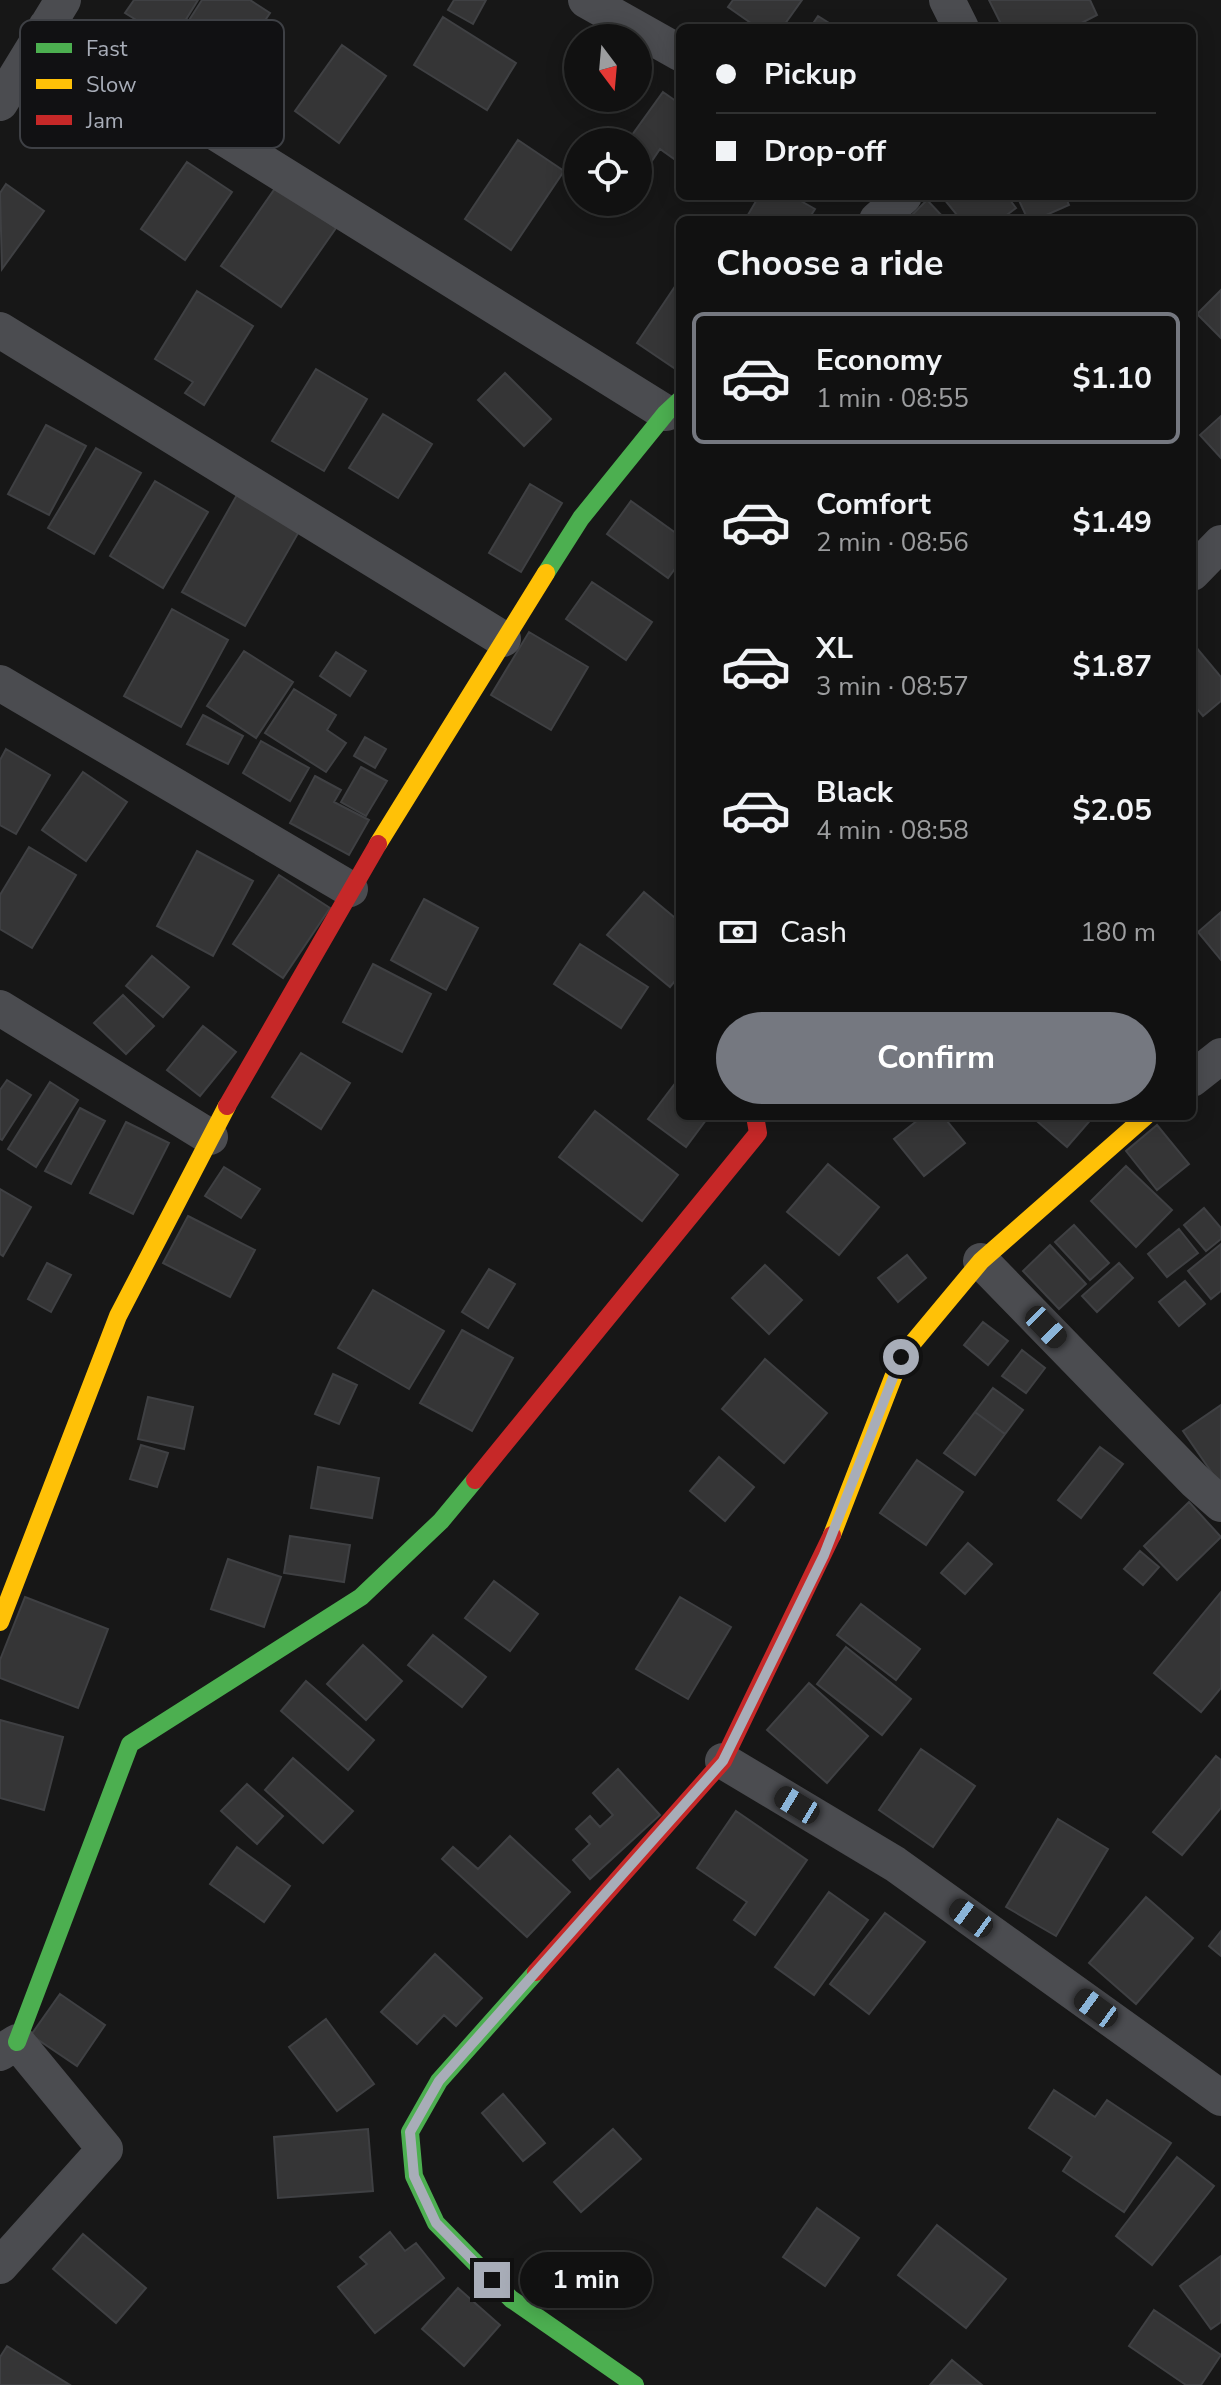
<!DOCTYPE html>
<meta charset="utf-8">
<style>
:root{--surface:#111;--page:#1a1a1a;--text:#f1f3f6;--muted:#9c9d9f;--line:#303131;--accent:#757880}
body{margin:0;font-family:"Nunito Sans",sans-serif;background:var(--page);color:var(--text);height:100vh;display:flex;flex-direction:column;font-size:30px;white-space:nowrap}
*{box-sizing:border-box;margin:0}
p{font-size:26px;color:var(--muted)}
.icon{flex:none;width:44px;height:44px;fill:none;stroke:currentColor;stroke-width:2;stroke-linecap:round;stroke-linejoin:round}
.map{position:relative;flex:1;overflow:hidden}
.details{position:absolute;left:676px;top:216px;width:520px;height:904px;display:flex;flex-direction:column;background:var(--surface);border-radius:12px;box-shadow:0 4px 20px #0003,0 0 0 2px var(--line)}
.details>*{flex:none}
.top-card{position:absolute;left:676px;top:24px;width:520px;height:176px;border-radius:12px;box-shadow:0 4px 20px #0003,0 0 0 2px var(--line);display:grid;align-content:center;height:176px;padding:0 40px;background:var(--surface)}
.needle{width:52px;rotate:164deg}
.tools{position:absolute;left:564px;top:24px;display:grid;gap:16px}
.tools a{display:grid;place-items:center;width:88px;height:88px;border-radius:50%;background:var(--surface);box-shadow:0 4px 20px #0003,0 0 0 2px var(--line);font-size:40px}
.end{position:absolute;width:36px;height:36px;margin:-18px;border:10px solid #a8adb8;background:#111;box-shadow:0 0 0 4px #111}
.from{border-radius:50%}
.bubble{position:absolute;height:56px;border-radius:28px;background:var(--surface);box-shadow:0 4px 20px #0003,0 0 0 2px var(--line);font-size:26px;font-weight:700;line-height:56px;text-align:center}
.car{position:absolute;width:24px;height:48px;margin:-24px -12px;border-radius:10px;box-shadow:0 0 6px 2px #0007;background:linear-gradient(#222 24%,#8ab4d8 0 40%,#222 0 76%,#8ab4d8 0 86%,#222 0)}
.top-card b{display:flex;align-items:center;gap:28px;height:76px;font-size:30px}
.top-card b+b{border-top:2px solid var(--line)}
.top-card i{width:20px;height:20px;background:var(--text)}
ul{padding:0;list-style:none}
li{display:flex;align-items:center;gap:24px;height:132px;margin:0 16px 12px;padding:0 24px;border:4px solid transparent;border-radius:12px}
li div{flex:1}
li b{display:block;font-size:30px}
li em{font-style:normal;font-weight:700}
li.selected{border-color:var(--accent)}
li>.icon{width:72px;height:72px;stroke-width:1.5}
h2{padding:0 40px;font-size:36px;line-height:96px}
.pay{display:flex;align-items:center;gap:20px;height:88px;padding:0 40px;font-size:30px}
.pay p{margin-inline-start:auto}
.cta{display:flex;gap:16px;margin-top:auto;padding:16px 40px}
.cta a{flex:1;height:92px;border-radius:48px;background:var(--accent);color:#fff;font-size:32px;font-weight:700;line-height:92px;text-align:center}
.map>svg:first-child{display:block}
.building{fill:#353536;stroke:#3f4043;stroke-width:2}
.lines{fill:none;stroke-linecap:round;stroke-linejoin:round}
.street{stroke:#4b4c50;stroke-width:36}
.fast{stroke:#4caf50;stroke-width:18}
.slow{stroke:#ffc107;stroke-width:18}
.jam{stroke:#c62828;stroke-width:18}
.route{stroke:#a8adb8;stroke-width:10}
.key{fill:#111113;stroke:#3e4045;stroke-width:2}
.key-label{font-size:22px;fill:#a8adb8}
</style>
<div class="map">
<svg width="1221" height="2385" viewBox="0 0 1221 2385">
<rect width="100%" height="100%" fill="#171717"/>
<!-- building -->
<path class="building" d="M134 0H198L172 42 125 13Z
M202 0H250L270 13 230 73 177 39Z
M454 0H486L473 24 448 10Z
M733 0H802L782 28H758L728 7Z
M989 0H1090L1097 15 1072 28H1003Z
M818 16 837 28H810Z
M443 17 516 63 487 110 414 65Z
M342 45 386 76 339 143 295 111Z
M663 92 680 104V120L676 126 680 129V157L677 161 660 149 641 177 638 175V142H627Z
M518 140 564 171 511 250 465 219Z
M187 162 232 192 185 260 141 229Z
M6 184 44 211 2 269 0 193Z
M276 187 336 228 281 307 221 266Z
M759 196H792L815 209 808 220H745Z
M949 196H1007L1016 208 1000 220H961L944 199Z
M1017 196H1065L1069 205 1035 220H1028Z
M927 200 946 220H907Z
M680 279V372L637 343Z
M1221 290V338L1197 314Z
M197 291 253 326 204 405 185 393 193 382 155 359Z
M316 369 367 399 324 471 272 441Z
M505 373 551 419 524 446 478 400Z
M383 414 432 444 398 498 349 468Z
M1221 416V458L1200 435Z
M46 425 86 446 49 515 8 494Z
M96 448 141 473 94 554 48 528Z
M155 481 208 512 163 588 110 556Z
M530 484 562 503 521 572 489 553Z
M238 493 301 528 245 626 182 592Z
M631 501 680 536V562L668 578 607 534Z
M592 582 652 622 626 660 566 619Z
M172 609 228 640 181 727 124 696Z
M529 632 588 667 551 730 491 695Z
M1195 646 1221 677V701L1203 716 1192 703V649Z
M244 651 293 682 256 738 207 706Z
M336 652 366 671 350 696 320 676Z
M294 689 336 715 327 730 346 743 326 772 265 733Z
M203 715 243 736 228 764 187 744Z
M365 737 386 749 375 768 354 756Z
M261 741 309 768 290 801 243 773Z
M6 749 50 775 16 834 0 825V760Z
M361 767 387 781 366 816 341 802Z
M83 772 127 802 86 861 42 830Z
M315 776 341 790 334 802 369 820 349 855 290 823Z
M29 847 76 875 32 948 0 929V895Z
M197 851 253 881 213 956 157 926Z
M279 875 330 908 283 978 233 944Z
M644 892 680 922V975L670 987 607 935Z
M424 899 478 928 446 990 391 960Z
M1221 912V960L1198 932Z
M580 944 648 987 621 1028 554 984Z
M152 956 189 987 163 1017 126 986Z
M373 964 431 994 402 1052 343 1022Z
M123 995 154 1026 126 1054 94 1023Z
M203 1026 236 1052 200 1096 167 1070Z
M301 1053 350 1083 321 1129 272 1097Z
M680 1077V1116H709L686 1147 648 1119Z
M7 1080 31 1095 2 1140 0 1139V1090Z
M50 1082 78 1100 36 1167 8 1149Z
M80 1108 105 1121 71 1184 45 1171Z
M595 1111 678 1175 642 1221 559 1157Z
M923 1116H943L965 1143 924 1176 894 1139Z
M1031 1116H1094L1067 1147Z
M126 1122 169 1143 133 1214 90 1193Z
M1157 1125 1189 1164 1157 1190 1126 1151Z
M828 1164 879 1207 839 1255 787 1212Z
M1126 1166 1172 1210 1136 1247 1091 1201Z
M224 1167 260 1189 241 1218 205 1196Z
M0 1189 31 1207 3 1256 0 1254Z
M1204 1208 1221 1228V1239L1206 1251 1184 1225Z
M188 1216 255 1250 230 1297 163 1263Z
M1074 1225 1109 1263 1090 1280 1055 1242Z
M1179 1229 1198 1253 1167 1277 1148 1254Z
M1221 1244V1291L1211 1299 1188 1271Z
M1050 1245 1086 1284 1059 1309 1023 1271Z
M907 1255 926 1278 898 1302 878 1278Z
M47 1263 71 1275 51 1312 28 1299Z
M1119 1263 1133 1278 1097 1312 1082 1296Z
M765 1265 802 1300 769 1334 732 1298Z
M489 1269 515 1284 488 1328 462 1312Z
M1185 1281 1205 1304 1179 1326 1159 1302Z
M373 1290 444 1331 409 1389 338 1348Z
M983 1322 1008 1341 988 1365 964 1345Z
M462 1330 513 1358 472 1431 420 1403Z
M1022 1350 1045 1368 1026 1393 1002 1376Z
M765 1359 827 1413 784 1463 722 1409Z
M333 1374 357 1385 339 1424 315 1414Z
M993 1388 1023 1410 1005 1434 975 1412Z
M148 1397 193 1407 184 1449 138 1439Z
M1221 1405V1486L1183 1431Z
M975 1412 1005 1434 975 1475 944 1453Z
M141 1445 168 1453 157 1487 130 1479Z
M1100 1447 1123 1464 1081 1518 1058 1500Z
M719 1457 754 1487 725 1521 690 1491Z
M917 1460 963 1492 926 1545 880 1513Z
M318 1467 379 1478 372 1518 311 1508Z
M1189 1502 1221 1537 1177 1580 1144 1546Z
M290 1536 350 1545 344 1582 284 1573Z
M968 1543 992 1564 965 1594 941 1573Z
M1140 1551 1159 1567 1143 1585 1124 1569Z
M228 1559 281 1577 264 1627 211 1609Z
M494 1581 538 1614 510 1651 465 1618Z
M1221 1592V1688L1201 1712 1154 1673Z
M25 1597 108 1629 78 1708 0 1678V1660Z
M680 1597 731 1627 688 1699 636 1669Z
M861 1604 920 1649 896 1680 837 1635Z
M433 1635 486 1677 462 1707 408 1665Z
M363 1645 402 1681 366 1720 327 1684Z
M846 1647 911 1699 882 1735 817 1684Z
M306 1681 374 1740 348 1770 281 1711Z
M809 1683 868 1736 827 1783 767 1730Z
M0 1720 63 1737 44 1810 0 1798Z
M921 1749 975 1786 933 1847 879 1810Z
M1216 1756 1221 1760V1808L1182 1855 1153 1832Z
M293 1758 353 1811 323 1843 265 1790Z
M618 1769 660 1815 590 1879 573 1860 590 1844 576 1829 590 1816 600 1827 613 1815 593 1793Z
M247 1784 283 1816 257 1844 221 1811Z
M736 1811 807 1860 755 1935 734 1920 747 1902 697 1868Z
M1058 1819 1108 1849 1056 1936 1006 1907Z
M510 1836 570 1892 527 1937 442 1859 453 1847 478 1869Z
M237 1847 290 1886 264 1922 210 1884Z
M829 1892 868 1920 814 1995 775 1967Z
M1146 1897 1193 1938 1136 2004 1089 1963Z
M885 1913 925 1942 869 2014 830 1984Z
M1221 1931V1956L1209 1946Z
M435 1954 482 1998 456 2026 444 2015 417 2044 381 2012Z
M60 1994 105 2025 77 2066 31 2035Z
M326 2019 374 2084 337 2111 289 2047Z
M1054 2090 1095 2117 1107 2100 1171 2143 1124 2212 1063 2171 1072 2157 1029 2128Z
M503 2094 545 2143 523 2161 482 2113Z
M368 2129 373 2191 278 2198 274 2137Z
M613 2129 641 2159 581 2212 554 2182Z
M1177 2157 1214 2186 1152 2265 1116 2236Z
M817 2208 859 2238 825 2286 783 2257Z
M937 2225 1006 2279 966 2328 898 2275Z
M390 2232 405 2251 416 2243 444 2278 375 2333 338 2287 367 2264 360 2257Z
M83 2234 146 2288 116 2323 53 2269Z
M1221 2256V2322L1211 2329 1180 2286Z
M458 2288 500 2325 464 2366 422 2329Z
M1154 2310 1221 2355 1201 2385H1186L1129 2346Z
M7 2346 70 2385H0V2357Z
M952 2360 982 2385H930Z"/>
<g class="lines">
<!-- street -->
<path class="street" d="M586 0 680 53
M947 0 961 28
M46 27 666 413
M0 103 63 0
M877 220 904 196
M0 330 503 639
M1192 573 1221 543
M0 683 350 889
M0 1008 210 1137
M1192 1079 1221 1056
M981 1261 1195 1481 1221 1504
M723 1761 895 1864 1221 2098
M0 2053 17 2042 105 2149 0 2266"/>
<!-- fast -->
<path class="fast" d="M546 573 581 518 666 413 680 400
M536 1972 439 2081 410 2132 414 2176 436 2223 511 2299 635 2385
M17 2042 130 1744 361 1597 441 1521 475 1480"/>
<!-- slow -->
<path class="slow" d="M378 844 546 573
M832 1535 901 1357 981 1261 1146 1116
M0 1622 118 1316 227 1106"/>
<!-- jam -->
<path class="jam" d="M227 1106 378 844
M475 1480 758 1133 755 1116
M536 1972 723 1761 832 1535"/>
</g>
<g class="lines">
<!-- route -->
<path class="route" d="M492 2280 436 2223 414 2176 410 2132 439 2081 723 1761 824 1555 901 1357"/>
</g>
<!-- legend -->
<rect x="20" y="20" width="264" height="128" rx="12" class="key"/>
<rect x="36" y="43" width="36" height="10" fill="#4caf50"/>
<rect x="36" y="79" width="36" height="10" fill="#ffc107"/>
<rect x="36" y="115" width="36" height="10" fill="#c62828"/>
<g class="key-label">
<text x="86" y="56">Fast</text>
<text x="86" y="92">Slow</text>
<text x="86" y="128">Jam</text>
</g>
</svg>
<div class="tools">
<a><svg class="needle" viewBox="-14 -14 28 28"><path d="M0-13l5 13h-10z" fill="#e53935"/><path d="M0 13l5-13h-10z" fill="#9c9d9f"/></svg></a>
<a><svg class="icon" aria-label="locate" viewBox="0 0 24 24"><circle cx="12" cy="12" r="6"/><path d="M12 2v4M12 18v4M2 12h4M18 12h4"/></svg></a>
</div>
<i class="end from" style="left:901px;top:1357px"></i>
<i class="end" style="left:492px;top:2280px"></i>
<div class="bubble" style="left:520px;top:2252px;width:132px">1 min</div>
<i class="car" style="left:1046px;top:1327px;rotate:136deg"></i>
<i class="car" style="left:797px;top:1805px;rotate:301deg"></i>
<i class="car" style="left:971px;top:1918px;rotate:306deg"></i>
<i class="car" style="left:1096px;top:2008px;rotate:306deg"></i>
<div class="top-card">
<b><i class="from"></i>Pickup</b>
<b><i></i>Drop-off</b>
</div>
<section class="details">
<h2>Choose a ride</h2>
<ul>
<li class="selected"><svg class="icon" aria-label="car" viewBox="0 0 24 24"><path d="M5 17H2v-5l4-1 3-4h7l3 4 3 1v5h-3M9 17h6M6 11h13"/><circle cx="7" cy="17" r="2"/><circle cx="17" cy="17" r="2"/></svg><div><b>Economy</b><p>1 min · 08:55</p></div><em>$1.10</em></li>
<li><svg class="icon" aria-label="car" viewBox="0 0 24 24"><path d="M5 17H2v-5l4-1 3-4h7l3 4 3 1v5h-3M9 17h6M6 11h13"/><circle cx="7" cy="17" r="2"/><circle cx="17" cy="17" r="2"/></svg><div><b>Comfort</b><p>2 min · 08:56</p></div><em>$1.49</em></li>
<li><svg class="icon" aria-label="car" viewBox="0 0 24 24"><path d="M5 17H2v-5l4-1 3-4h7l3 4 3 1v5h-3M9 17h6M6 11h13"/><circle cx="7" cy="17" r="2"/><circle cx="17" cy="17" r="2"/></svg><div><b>XL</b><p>3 min · 08:57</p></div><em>$1.87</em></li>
<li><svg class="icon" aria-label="car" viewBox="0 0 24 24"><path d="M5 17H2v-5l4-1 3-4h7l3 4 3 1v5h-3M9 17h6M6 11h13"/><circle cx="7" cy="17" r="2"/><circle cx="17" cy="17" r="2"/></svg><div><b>Black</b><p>4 min · 08:58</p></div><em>$2.05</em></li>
</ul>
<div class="pay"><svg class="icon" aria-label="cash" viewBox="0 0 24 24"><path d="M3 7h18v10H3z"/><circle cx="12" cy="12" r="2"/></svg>Cash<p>180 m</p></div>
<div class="cta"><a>Confirm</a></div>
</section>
</div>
